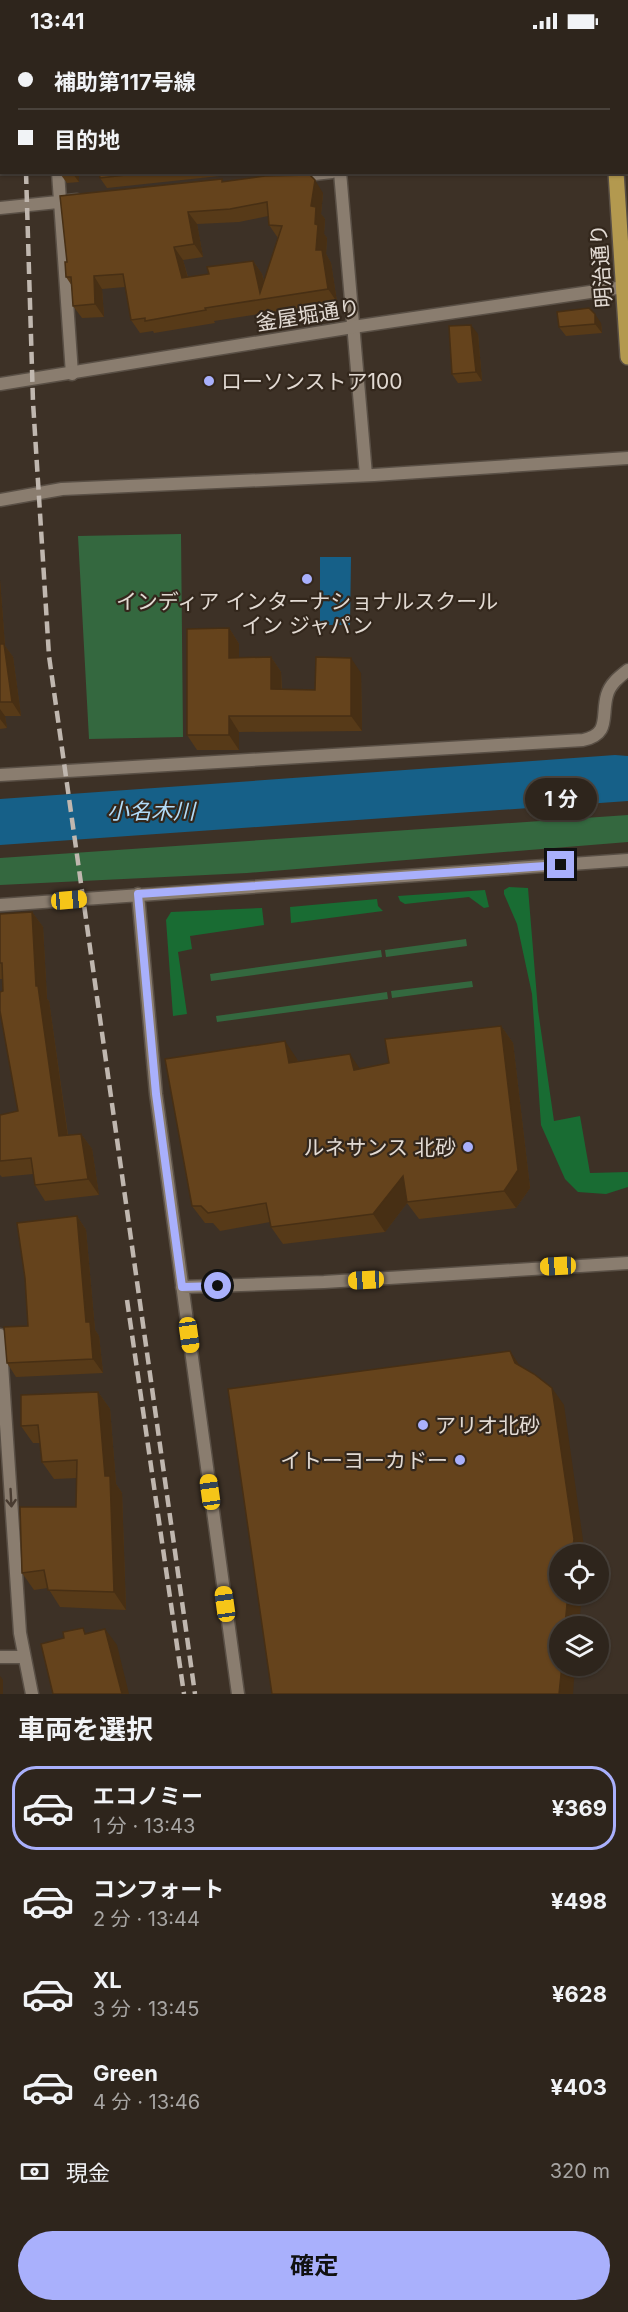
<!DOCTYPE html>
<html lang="ja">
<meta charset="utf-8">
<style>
:root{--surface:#2e251c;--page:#362d25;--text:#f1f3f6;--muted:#a7a5a3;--line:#49423b;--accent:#a9b0fc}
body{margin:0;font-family:Inter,"Noto Sans JP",sans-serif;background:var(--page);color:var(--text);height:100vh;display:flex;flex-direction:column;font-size:22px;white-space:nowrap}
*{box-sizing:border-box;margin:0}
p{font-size:20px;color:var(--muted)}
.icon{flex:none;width:33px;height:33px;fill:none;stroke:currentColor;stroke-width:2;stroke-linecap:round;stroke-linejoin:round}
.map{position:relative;height:1652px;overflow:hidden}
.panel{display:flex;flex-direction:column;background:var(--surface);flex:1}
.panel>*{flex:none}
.top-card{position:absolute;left:0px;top:0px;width:628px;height:132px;box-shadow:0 2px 4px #0004,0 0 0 2px var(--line);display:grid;align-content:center;height:132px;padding:0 18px;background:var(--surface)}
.fabs{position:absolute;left:549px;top:1502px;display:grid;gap:12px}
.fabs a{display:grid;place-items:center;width:60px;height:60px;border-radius:50%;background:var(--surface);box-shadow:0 2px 4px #0004,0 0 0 2px var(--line);font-size:30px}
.end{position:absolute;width:27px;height:27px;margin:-14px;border:8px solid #a9b0fc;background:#111;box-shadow:0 0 0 3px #111}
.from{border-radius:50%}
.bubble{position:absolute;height:42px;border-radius:21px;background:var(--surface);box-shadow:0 2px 4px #0004,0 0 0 2px var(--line);font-size:20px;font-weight:700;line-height:42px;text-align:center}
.car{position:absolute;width:18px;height:36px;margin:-18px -9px;border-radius:8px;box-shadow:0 0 4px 2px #0007;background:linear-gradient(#f5c518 24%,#345 0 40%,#f5c518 0 76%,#345 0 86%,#f5c518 0)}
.top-card b{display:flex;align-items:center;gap:21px;height:57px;font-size:22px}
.top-card b+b{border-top:2px solid var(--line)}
.top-card i{width:15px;height:15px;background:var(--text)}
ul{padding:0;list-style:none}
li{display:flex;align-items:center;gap:18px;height:84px;margin:0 12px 9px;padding:0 6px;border:3px solid transparent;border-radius:24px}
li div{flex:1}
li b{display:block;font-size:22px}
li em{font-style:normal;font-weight:700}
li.selected{border-color:var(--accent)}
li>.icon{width:54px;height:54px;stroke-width:1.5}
h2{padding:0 18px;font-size:27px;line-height:72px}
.pay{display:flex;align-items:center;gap:15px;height:66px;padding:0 18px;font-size:22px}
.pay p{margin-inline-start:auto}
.action{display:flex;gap:12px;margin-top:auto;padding:12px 18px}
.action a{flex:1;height:69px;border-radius:36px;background:var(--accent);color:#111;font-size:24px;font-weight:700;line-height:69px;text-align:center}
.status{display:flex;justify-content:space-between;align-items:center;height:42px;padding:0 30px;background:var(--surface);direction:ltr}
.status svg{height:16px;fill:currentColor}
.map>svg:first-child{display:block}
.green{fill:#34683f}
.forest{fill:#196c33}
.water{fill:#166088}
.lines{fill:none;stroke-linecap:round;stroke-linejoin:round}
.minor-casing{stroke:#594f45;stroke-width:15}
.tertiary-casing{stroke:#594f45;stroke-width:15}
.primary-casing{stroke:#594f45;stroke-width:18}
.minor{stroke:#8a7d6f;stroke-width:12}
.tertiary{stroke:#8a7d6f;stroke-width:12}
.primary{stroke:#b3994f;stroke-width:15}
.rail{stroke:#c0b7af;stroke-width:4.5;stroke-dasharray:12 6;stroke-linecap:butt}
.wall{fill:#573a18;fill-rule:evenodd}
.shaded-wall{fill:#472f14}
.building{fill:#65431c;stroke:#472f14;stroke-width:1.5;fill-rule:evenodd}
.oneway{stroke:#493c31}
.route{stroke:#a9b0fc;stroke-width:8}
.poi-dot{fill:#a9b0fc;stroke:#33271c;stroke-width:2}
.labels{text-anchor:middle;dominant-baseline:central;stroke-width:4.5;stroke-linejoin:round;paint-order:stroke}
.street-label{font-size:21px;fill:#e2dad3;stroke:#33271c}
.poi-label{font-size:21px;fill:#e2dad3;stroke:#33271c;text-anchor:start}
.water-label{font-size:22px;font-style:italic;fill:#b1dbf8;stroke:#33271c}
</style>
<div class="status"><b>13:41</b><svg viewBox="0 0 49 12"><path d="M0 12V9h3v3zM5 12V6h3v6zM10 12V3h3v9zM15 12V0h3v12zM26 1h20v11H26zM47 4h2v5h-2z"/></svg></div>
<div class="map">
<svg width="628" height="1652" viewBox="0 0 628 1652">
<rect width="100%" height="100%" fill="#3d3126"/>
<!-- green -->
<path class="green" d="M181 492 183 695 89 697 78 494Z
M628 773V800L247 831 0 843V816Z
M466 897 467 904 386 915 385 908Z
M381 908 382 915 211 939 210 932Z
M472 939 473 945 392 956 391 949Z
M387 950 388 957 217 980 216 974Z"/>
<!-- forest -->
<path class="forest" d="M509 845 528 846 538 968 554 1079 580 1074 590 1131 628 1130V1145L606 1152 578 1150 565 1137 541 1083 532 952 517 882 504 852V848Z
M485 848 489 865 484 866 469 855 405 862 400 859 398 854Z
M377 857 378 864 383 869 291 881 290 865Z
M262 866 264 883 190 894 192 907 178 910 187 972 173 974 166 878 171 870Z"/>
<!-- water -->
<path class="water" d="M320 515H351L350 583H320Z
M615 713 628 714V759L0 803V757Z"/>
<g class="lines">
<!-- minor casing -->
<g class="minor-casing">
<path id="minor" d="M53 0V2
M58 130 72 332
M340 130 366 433
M288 135 332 130
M0 166 77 158
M0 458 62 447 374 433 628 416
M0 733 583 698C611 692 601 674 607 653 610 642 619 635 628 628
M0 1293 20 1591 32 1652
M0 1615H23"/>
</g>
<!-- tertiary casing -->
<g class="tertiary-casing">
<path id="tertiary" d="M0 342 353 285 624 245
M138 852 156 1052 238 1652
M0 863 628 818
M182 1245 324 1240 628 1221"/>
</g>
<!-- primary casing -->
<g class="primary-casing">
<path id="primary" d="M606 0V2
M623 0V2
M627 55 628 69
M616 130 628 315"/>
</g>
<!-- minor -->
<use href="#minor" class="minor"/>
<!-- tertiary -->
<use href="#tertiary" class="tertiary"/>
<!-- primary -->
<use href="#primary" class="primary"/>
<!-- rail -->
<path class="rail" d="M22 0V2
M26 130 33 360 49 614 195 1652
M127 1258 184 1652"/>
</g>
<!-- wall -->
<path class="wall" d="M79 130V140L67 141 61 133Z
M99 130H229V133L107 146 100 136Z
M224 140 323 151 321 172 325 177 324 192 327 196 326 212 331 221 337 260 214 279 215 281 154 291 153 289 140 291 131 278 125 245 102 247 104 275 82 276 73 264 72 244 66 235 67 220ZM268 174 269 183 278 196 264 239 262 232 253 219 209 232 188 235 183 218 203 215 197 182 239 180Z
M601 281 602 291 566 294 559 285Z
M478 292 482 339 458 341 452 332Z
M0 538 5 604 13 615 21 674H5L7 686 0 687Z
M229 586 239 602V616L271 615 281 630 282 647 315 648 361 631 362 689 239 690V708H197L187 693Z
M32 870 43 885 47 957 49 959 68 1093 81 1092 92 1107 99 1153 45 1159 35 1143 33 1132 2 1135 0 1133V1073L18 1069 3 949 2 937H0V872Z
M501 984 513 1001 530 1146 516 1166 419 1177 407 1161 385 1190 283 1202 271 1185 270 1180 220 1189 213 1181H205L192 1164 297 1017 298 1020 360 1026 389 1021Z
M77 1174 86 1188 95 1288 99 1294 103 1331 16 1335 7 1321 28 1284Z
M98 1350 110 1367 116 1442 122 1451 126 1568 60 1565 48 1546 34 1548 22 1531 76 1465 77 1436 54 1437 42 1420 40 1401H33L21 1384Z"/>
<!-- shaded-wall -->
<path class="shaded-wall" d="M73 130H79V140L73 132Z
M315 138 323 151 321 172 325 177 324 192 327 196 326 212 331 221 337 260 328 247 316 208 315 182 311 164Z
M188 170 197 182 203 215 194 202Z
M174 205 183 218 191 248 182 236Z
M253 219 262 232 267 256 260 251Z
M94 234 102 247 104 275 95 262Z
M595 272 601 281 602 291 595 282Z
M471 283 478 292 482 339 476 330Z
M0 538 5 604 13 615 21 674 12 660 0 607Z
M229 586 239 602V631L229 616Z
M271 615 281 630 282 662 271 647Z
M351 616 361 631 362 689 351 674Z
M0 667 5 674 7 686 0 677Z
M229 674 239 690V708L229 693Z
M32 870 43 885 47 957 49 959 70 1110 59 1094 36 944Z
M501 984 513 1001 530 1146 516 1166 504 1149Z
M285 999 297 1017 301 1038 289 1021Z
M350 1012 362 1030 354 1028Z
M81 1092 92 1107 99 1153 88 1137Z
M403 1134 407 1161 385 1190 373 1172Z
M77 1174 86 1188 95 1288 99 1294 103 1331 93 1317 86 1280Z
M510 1309 522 1327 515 1321Z
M552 1346 564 1363 585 1512H572Z
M98 1350 110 1367 116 1442 122 1451 126 1568 114 1550Z
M568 1551H582L579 1584H565Z
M105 1587 117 1603 129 1652H122Z
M562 1623H575L573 1652H559Z
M0 1634 3 1638V1652H0Z"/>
<!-- building -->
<path class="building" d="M54 0H573V1L574 2H54Z
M61 130H73V132L61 133Z
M99 130H152L100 136Z
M310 133 315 138 311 164 316 165 315 182 318 183 316 208H322L328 247 205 266 206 268 145 279V276L131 278 123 232 94 234 95 262 73 264 71 235H66L65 220H67L60 154 222 137V140L265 134ZM267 160 269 183 282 184 260 251 253 219 207 225 209 232 182 236 174 205 194 202 188 170 230 167Z
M589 266 595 272V282L559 285 557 270Z
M471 283 476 330 452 332 449 284Z
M229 586V616L271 615V647L315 648 316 615 351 616V674H229V693H187V587Z
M0 602H4L12 660H0Z
M32 870 36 944H38L59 1094 81 1092 88 1137 35 1143 31 1116 0 1119V1073L18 1069 0 969V950L3 949 2 921H0V872Z
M501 984 518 1128 504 1149 407 1160 403 1134 373 1172 271 1185 266 1161 208 1171 201 1164H192L165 1017 285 999 289 1021 350 1012 354 1028 389 1021 385 997Z
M77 1174 86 1280H90L93 1317 7 1321 4 1285 28 1284 25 1236 17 1181Z
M510 1309 515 1321 534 1332 552 1346 574 1497 572 1512H560V1551H568L565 1584H560V1623H562L559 1652H272L228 1347Z
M98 1350 105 1434H110L114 1550 48 1548 44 1528 22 1531 20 1465H76L77 1418 42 1420 38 1383 21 1384V1353Z
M83 1586 85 1592 105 1587 122 1652H53L41 1602 64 1596 63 1590Z"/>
<!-- one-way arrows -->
<defs><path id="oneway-shaft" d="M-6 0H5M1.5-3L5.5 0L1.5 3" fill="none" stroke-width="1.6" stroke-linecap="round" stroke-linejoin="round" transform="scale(1.5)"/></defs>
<use class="oneway" href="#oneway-shaft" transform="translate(11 1456) rotate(87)"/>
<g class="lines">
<!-- route -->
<path class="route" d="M218 1244 182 1245 156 1052 138 852 561 823"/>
</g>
<!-- markers -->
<g class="poi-dot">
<circle cx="209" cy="339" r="6"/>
<circle cx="307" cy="537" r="6"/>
<circle cx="468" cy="1105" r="6"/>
<circle cx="423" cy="1383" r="6"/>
<circle cx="460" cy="1418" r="6"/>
</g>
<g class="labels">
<!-- street labels -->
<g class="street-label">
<text transform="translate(601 224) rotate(-94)">明治通り</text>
<text transform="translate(308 273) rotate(-9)">釜屋堀通り</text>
</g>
<!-- poi labels -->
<g class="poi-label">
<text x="221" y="339">ローソンストア100</text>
<text x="307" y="559" text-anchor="middle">インディア インターナショナルスクール<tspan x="307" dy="24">イン ジャパン</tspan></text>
<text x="456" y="1105" text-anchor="end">ルネサンス 北砂</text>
<text x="435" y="1383">アリオ北砂</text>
<text x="448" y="1418" text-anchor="end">イトーヨーカドー</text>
</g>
<!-- water labels -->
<g class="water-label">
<text x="151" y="769">小名木川</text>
</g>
</g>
</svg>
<div class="fabs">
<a><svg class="icon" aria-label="locate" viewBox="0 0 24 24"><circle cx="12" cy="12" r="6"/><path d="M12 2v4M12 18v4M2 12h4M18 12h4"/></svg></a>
<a><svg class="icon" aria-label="layers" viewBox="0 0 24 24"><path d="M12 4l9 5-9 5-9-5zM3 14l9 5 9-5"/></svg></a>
</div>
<i class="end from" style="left:218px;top:1244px"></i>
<i class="end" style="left:561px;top:823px"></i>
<div class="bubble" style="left:525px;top:736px;width:72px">1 分</div>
<i class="car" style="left:69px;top:858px;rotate:85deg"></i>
<i class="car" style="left:558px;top:1224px;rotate:267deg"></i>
<i class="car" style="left:366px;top:1238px;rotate:267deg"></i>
<i class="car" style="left:189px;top:1293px;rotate:172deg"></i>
<i class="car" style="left:210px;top:1450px;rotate:352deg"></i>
<i class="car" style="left:225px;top:1562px;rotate:352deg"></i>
<div class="top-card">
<b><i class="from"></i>補助第117号線</b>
<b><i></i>目的地</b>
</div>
</div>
<section class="panel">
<h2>車両を選択</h2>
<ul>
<li class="selected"><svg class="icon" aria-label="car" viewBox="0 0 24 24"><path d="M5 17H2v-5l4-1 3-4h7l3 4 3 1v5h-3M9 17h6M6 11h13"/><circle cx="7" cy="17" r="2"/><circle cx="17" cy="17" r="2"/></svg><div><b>エコノミー</b><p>1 分 · 13:43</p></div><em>¥369</em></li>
<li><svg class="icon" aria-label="car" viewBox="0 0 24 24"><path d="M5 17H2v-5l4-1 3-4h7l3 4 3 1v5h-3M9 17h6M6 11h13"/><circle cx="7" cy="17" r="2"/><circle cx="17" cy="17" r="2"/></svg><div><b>コンフォート</b><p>2 分 · 13:44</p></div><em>¥498</em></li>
<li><svg class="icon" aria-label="car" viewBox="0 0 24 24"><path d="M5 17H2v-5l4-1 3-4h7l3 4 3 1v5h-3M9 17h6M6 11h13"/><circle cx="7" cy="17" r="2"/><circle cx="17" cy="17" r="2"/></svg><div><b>XL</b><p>3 分 · 13:45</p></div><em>¥628</em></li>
<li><svg class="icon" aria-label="car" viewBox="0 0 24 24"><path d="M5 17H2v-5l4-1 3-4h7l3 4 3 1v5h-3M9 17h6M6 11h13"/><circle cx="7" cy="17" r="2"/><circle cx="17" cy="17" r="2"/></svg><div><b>Green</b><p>4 分 · 13:46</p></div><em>¥403</em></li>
</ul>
<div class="pay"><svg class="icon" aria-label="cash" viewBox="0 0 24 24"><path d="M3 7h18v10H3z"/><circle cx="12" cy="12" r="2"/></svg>現金<p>320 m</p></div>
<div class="action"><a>確定</a></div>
</section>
